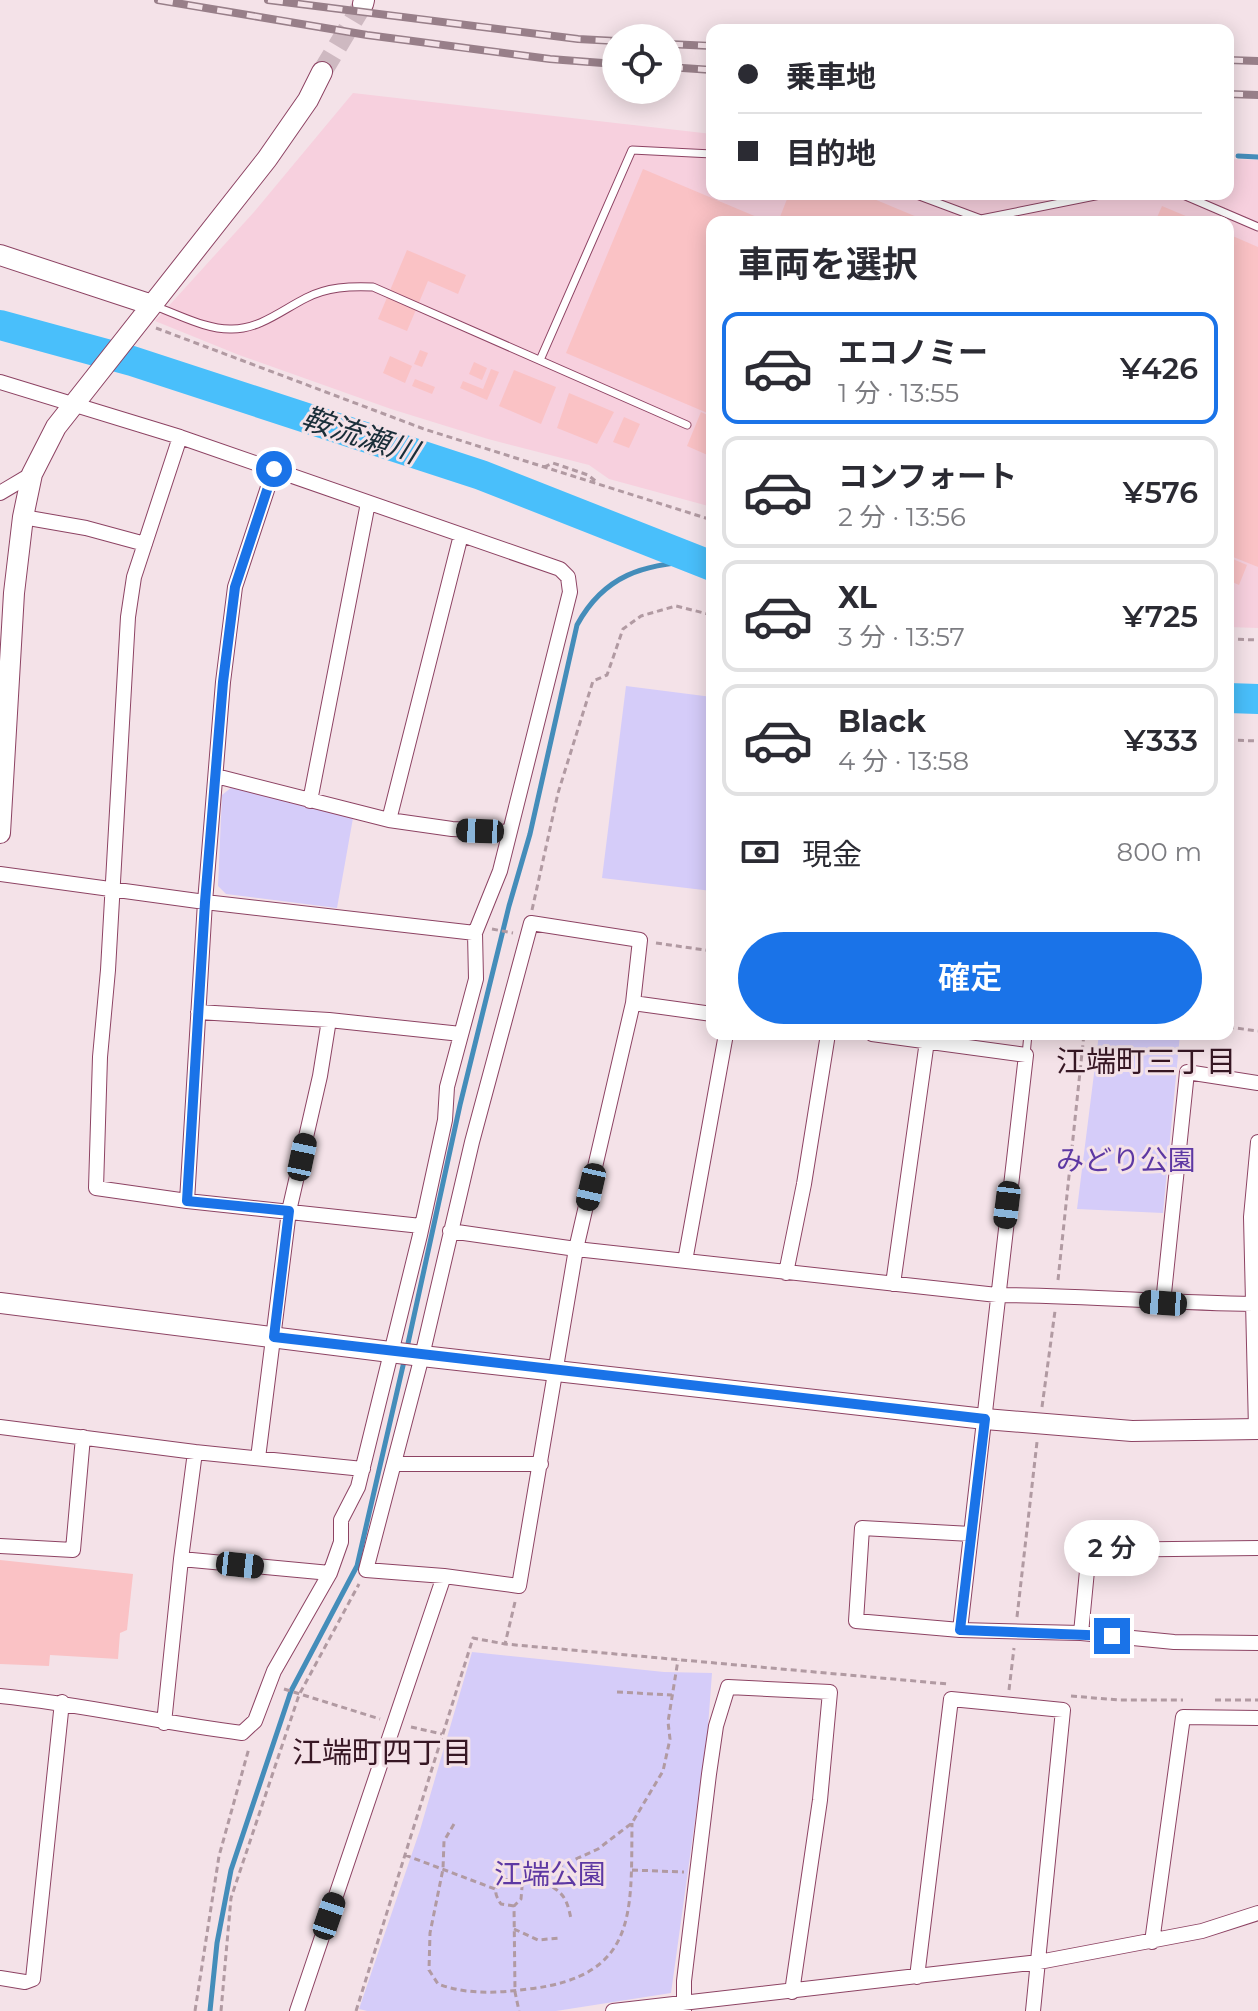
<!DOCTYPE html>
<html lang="ja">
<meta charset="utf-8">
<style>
:root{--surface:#fff;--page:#f7f7f7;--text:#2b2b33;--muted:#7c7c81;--line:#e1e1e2;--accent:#1a73e8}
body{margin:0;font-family:Montserrat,"Noto Sans JP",sans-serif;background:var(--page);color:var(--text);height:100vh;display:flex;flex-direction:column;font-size:30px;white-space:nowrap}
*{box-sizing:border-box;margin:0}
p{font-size:26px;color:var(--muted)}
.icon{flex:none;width:44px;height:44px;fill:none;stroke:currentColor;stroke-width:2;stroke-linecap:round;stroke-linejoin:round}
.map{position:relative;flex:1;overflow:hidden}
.details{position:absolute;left:706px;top:216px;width:528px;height:824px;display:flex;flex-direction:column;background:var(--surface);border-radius:16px;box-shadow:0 4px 20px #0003}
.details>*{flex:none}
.guide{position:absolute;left:706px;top:24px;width:528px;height:176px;border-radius:16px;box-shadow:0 4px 20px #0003;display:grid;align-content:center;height:176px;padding:0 32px;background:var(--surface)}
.tools{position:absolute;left:602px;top:24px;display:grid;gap:16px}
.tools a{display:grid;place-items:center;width:80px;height:80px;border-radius:50%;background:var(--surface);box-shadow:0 4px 20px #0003;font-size:40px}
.end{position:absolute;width:36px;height:36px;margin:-18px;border:10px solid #1a73e8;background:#fff;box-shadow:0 0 0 4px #fff}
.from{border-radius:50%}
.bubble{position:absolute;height:56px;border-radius:28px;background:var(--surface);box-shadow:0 4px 20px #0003;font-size:26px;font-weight:600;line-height:56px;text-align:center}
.car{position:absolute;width:24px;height:48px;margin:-24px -12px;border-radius:10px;box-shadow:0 0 6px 2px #0007;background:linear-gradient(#222 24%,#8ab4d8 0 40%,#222 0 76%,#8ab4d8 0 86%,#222 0)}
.guide b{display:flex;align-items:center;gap:28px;height:76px;font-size:30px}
.guide b+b{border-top:2px solid var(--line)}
.guide i{width:20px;height:20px;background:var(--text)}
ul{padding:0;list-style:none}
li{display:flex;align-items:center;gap:24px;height:112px;margin:0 16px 12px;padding:0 16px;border:4px solid var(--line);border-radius:16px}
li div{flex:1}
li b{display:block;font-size:30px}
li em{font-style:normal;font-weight:600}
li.active{border-color:var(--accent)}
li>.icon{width:72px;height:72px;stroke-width:1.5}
h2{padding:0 32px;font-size:36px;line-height:96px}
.pay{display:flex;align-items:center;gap:20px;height:88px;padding:0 32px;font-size:30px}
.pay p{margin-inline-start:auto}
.primary-button{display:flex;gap:16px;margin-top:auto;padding:16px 32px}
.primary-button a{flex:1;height:92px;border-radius:48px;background:var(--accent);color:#fff;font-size:32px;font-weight:600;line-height:92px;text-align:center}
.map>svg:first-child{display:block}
.built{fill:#f7d0de}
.green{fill:#d5ccf9}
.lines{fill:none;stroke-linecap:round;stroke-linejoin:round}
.stream{stroke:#448dba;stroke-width:5}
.river{stroke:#49bffb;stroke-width:30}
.building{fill:#fac2c5}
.secondary-tunnel{stroke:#ceb9c1;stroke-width:20;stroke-dasharray:20 10;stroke-linecap:butt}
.lane-casing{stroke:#8d4363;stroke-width:9}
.street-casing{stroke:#8d4363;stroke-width:16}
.secondary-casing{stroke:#8d4363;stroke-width:22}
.path{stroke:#b19aa2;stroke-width:3;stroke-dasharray:6 4;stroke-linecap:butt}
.lane{stroke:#fff;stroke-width:7}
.street{stroke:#fff;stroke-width:14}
.secondary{stroke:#fff;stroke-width:20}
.rail-casing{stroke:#987f89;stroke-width:8}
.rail{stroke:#f4e2e8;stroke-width:5;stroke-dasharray:15;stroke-linecap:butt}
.route{stroke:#1a73e8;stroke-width:10}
.labels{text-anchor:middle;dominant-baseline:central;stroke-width:6;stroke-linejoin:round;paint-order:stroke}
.park-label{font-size:28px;fill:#5d38a3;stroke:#f4e2e8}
.water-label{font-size:30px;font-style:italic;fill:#1a2e39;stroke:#f4e2e8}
.neighbourhood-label{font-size:30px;fill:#371724;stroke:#f4e2e8}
</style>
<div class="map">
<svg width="1258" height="2011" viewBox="0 0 1258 2011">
<rect width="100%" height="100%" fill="#f4e2e8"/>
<!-- built -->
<path class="built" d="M353 93 712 134V194H936L942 197 950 194H1228V159L1258 160V628L1228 627V222H712V507L609 479 589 465 488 439 391 409 239 355 155 321 254 212Z"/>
<!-- green -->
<path class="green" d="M626 686 712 697V891L602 878Z
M232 787 353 818 337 908 226 894 218 886 222 795Z
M1099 1034H1180L1163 1213 1077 1209Z
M472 1652 664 1672 712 1673 708 1727 671 1993 556 2011H367L359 2009 420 1830Z"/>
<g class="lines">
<!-- stream -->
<path class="stream" d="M1238 156 1258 157
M407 1348 460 1105 509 906 530 834 577 625C604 575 644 564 697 561
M210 2011 217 1943 231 1870 291 1691 357 1566 405 1357"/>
<!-- river -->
<path class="river" d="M0 325 132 361 481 475 712 566
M1228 698 1258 699"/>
</g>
<!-- building -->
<path class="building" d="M643 169 769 222H712V415L566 353Z
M789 194H862L929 222H778Z
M1162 206 1200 222H1155Z
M1228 234 1258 247V567L1228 555Z
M407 250 466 275 458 294 428 281 407 331 378 319Z
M420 350 428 353 422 367 414 364Z
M390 356 412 366 405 383 383 373Z
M474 362 487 368 482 380 469 374Z
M491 369 499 372 487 400 460 388 463 381 483 389Z
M514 370 556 387 541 424 499 406Z
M415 379 435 387 432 394 412 386Z
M569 393 614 412 597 444 557 428Z
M701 412 712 417V457L687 446Z
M624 417 640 424 629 448 613 442Z
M1228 557 1247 565 1239 585 1228 580Z
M0 1560 133 1574 127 1630 120 1633 118 1659 50 1655 49 1666 0 1664Z"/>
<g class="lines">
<!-- secondary-tunnel -->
<path class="secondary-tunnel" d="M322 72 363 4"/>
<!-- lane casing -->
<g class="lane-casing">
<path id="lane" d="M914 194 981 219 1105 194
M1181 194 1258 227
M154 306C178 314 206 330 232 329 260 329 282 310 306 298 327 287 350 286 373 287L687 425
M540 360 632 150 712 154
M1026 1055 1028 1034"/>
</g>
<!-- street casing -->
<g class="street-casing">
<path id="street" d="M0 382 180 437 560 569 568 577 570 592 500 871 475 933 476 979 447 1087 445 1120 420 1235 358 1487 341 1520V1542L330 1573 274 1671 255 1721 242 1733C161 1723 82 1704 0 1696
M180 437 134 577 128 617 108 970 100 1057 96 1188 187 1201 421 1226
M0 493 32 474
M23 517 86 528 145 544
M216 776 389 820 461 535
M310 801 368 503
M389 820 452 829 508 832
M0 874 205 902 475 933
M531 923 640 940 633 1003 576 1249 519 1586 444 1576 366 1570 422 1356 472 1142Z
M633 1003 712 1014
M198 1012 329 1020 320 1076 289 1211 258 1458
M329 1020 461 1034
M872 1034 1026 1055 960 1630
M187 1201 205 902 223 682 235 587 274 469
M450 1231 576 1249 997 1295C1082 1295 1167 1303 1253 1304
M685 1261 726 1034
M786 1273 804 1184 828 1034
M893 1284 927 1041
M1163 1303 1187 1072 1258 1083
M0 1427 195 1452 363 1469
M1256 1429 1251 1217 1258 1142
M395 1464H541
M971 1534 862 1528 856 1621 960 1630 1081 1633 1174 1642 1258 1643
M0 1546 73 1550 83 1437
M181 1559 330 1573
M1081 1633 1089 1550 1258 1548
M164 1723 181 1559 195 1452
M1152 1942 1183 1717 1258 1718
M917 1977 951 1699 1063 1710 1033 2011
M0 1978 25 1982 33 1979 62 1702
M297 2011 444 1576
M613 2011 1039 1962 1202 1931 1258 1913
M684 2011V1981L709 1774 716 1726 728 1687 830 1692 820 1800 792 1992"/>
</g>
<!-- secondary casing -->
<g class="secondary-casing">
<path id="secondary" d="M363 4 364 0
M0 255 152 305
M0 833 14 593 23 517 32 474 56 427 267 159 308 100 322 72
M0 1303 422 1356 985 1419 1132 1431 1258 1429"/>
</g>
<!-- path -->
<path class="path" d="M156 328 424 429 712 520
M544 467 553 463 588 475 598 483
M1228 639 1258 640
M1228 740 1258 741
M532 910 558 793 593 681 607 675 623 629 641 616 676 606 712 615
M492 929 513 933
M656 943 712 951
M1228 1027 1258 1031
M1058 1280 1084 1034
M1042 1407 1055 1311
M515 1602 505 1644 948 1684
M1017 1617 1037 1442
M284 1689 380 1719
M1009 1690 1014 1648
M617 1692 672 1695
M1071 1696 1119 1700H1183
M1215 1700H1258
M411 1727 442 1734
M454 1824 444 1841 443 1869 430 1933 429 1970 438 1984C468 1995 497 1993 529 1989 638 1976 631 1913 632 1823
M405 1855 495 1889
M632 1870 684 1872
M535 1878C559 1890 566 1892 571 1919
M521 1884 598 1849 632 1823 663 1771 670 1739 668 1722 678 1660
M514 1906 501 1904C495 1895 493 1889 501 1881 508 1878 519 1879 522 1887L521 1899 514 1906 515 1992 519 2011
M514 1929 538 1940 559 1938
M195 2011 219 1856 249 1748
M221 2011 231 1898 299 1695 359 1584
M356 2011 473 1638 505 1644"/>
<!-- lane -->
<use href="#lane" class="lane"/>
<!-- street -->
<use href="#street" class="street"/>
<!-- secondary -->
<use href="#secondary" class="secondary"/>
<!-- rail casing -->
<g class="rail-casing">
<path id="rail" d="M158 0 367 35 550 59 616 64
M268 0 578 39 616 41
M668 44 712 46
M1228 60 1258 61
M668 67 712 70
M1228 94 1258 95"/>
</g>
<!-- rail -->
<use href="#rail" class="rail"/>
</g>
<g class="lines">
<!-- route -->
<path class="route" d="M274 469 235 587 223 682 205 902 187 1201 289 1211 274 1337 985 1419 960 1630 1112 1636"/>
</g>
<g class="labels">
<!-- park labels -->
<g class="park-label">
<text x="1126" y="1160">みどり公園</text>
<text x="550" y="1874">江端公園</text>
</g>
<!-- water labels -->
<g class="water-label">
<text transform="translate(360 435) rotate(18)">鞍流瀬川</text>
</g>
<!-- neighbourhood labels -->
<g class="neighbourhood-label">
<text x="1146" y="1061">江端町三丁目</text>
<text x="382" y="1752">江端町四丁目</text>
</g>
</g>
</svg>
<div class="tools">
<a><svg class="icon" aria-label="locate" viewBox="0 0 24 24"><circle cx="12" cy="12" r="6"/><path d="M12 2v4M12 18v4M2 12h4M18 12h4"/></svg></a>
</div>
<i class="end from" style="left:274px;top:469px"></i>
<i class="end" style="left:1112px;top:1636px"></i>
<div class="bubble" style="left:1064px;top:1520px;width:96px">2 分</div>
<i class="car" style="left:480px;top:831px;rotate:272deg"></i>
<i class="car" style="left:302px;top:1157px;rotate:12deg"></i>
<i class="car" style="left:591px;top:1187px;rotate:193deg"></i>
<i class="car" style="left:1007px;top:1205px;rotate:187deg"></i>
<i class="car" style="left:1163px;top:1303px;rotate:274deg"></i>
<i class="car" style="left:240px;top:1565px;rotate:96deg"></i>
<i class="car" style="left:329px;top:1916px;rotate:19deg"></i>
<div class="guide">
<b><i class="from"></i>乗車地</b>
<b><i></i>目的地</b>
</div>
<section class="details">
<h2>車両を選択</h2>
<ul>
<li class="active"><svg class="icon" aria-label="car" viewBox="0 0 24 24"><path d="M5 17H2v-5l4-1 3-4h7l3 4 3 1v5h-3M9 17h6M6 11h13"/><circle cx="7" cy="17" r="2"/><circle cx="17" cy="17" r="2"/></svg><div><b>エコノミー</b><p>1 分 · 13:55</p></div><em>¥426</em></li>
<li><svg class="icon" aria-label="car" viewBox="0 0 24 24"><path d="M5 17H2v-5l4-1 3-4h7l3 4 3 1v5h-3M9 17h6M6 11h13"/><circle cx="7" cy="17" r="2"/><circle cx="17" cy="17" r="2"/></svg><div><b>コンフォート</b><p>2 分 · 13:56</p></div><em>¥576</em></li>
<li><svg class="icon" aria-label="car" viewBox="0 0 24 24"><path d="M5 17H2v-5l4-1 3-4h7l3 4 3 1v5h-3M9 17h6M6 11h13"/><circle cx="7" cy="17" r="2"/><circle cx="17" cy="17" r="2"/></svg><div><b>XL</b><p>3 分 · 13:57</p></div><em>¥725</em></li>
<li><svg class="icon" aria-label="car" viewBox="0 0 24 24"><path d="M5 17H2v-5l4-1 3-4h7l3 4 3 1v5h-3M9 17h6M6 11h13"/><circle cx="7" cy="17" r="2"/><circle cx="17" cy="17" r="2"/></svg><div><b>Black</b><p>4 分 · 13:58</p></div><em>¥333</em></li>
</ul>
<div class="pay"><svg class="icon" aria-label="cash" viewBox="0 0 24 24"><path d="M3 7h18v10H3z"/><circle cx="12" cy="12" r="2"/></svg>現金<p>800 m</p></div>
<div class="primary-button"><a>確定</a></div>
</section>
</div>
